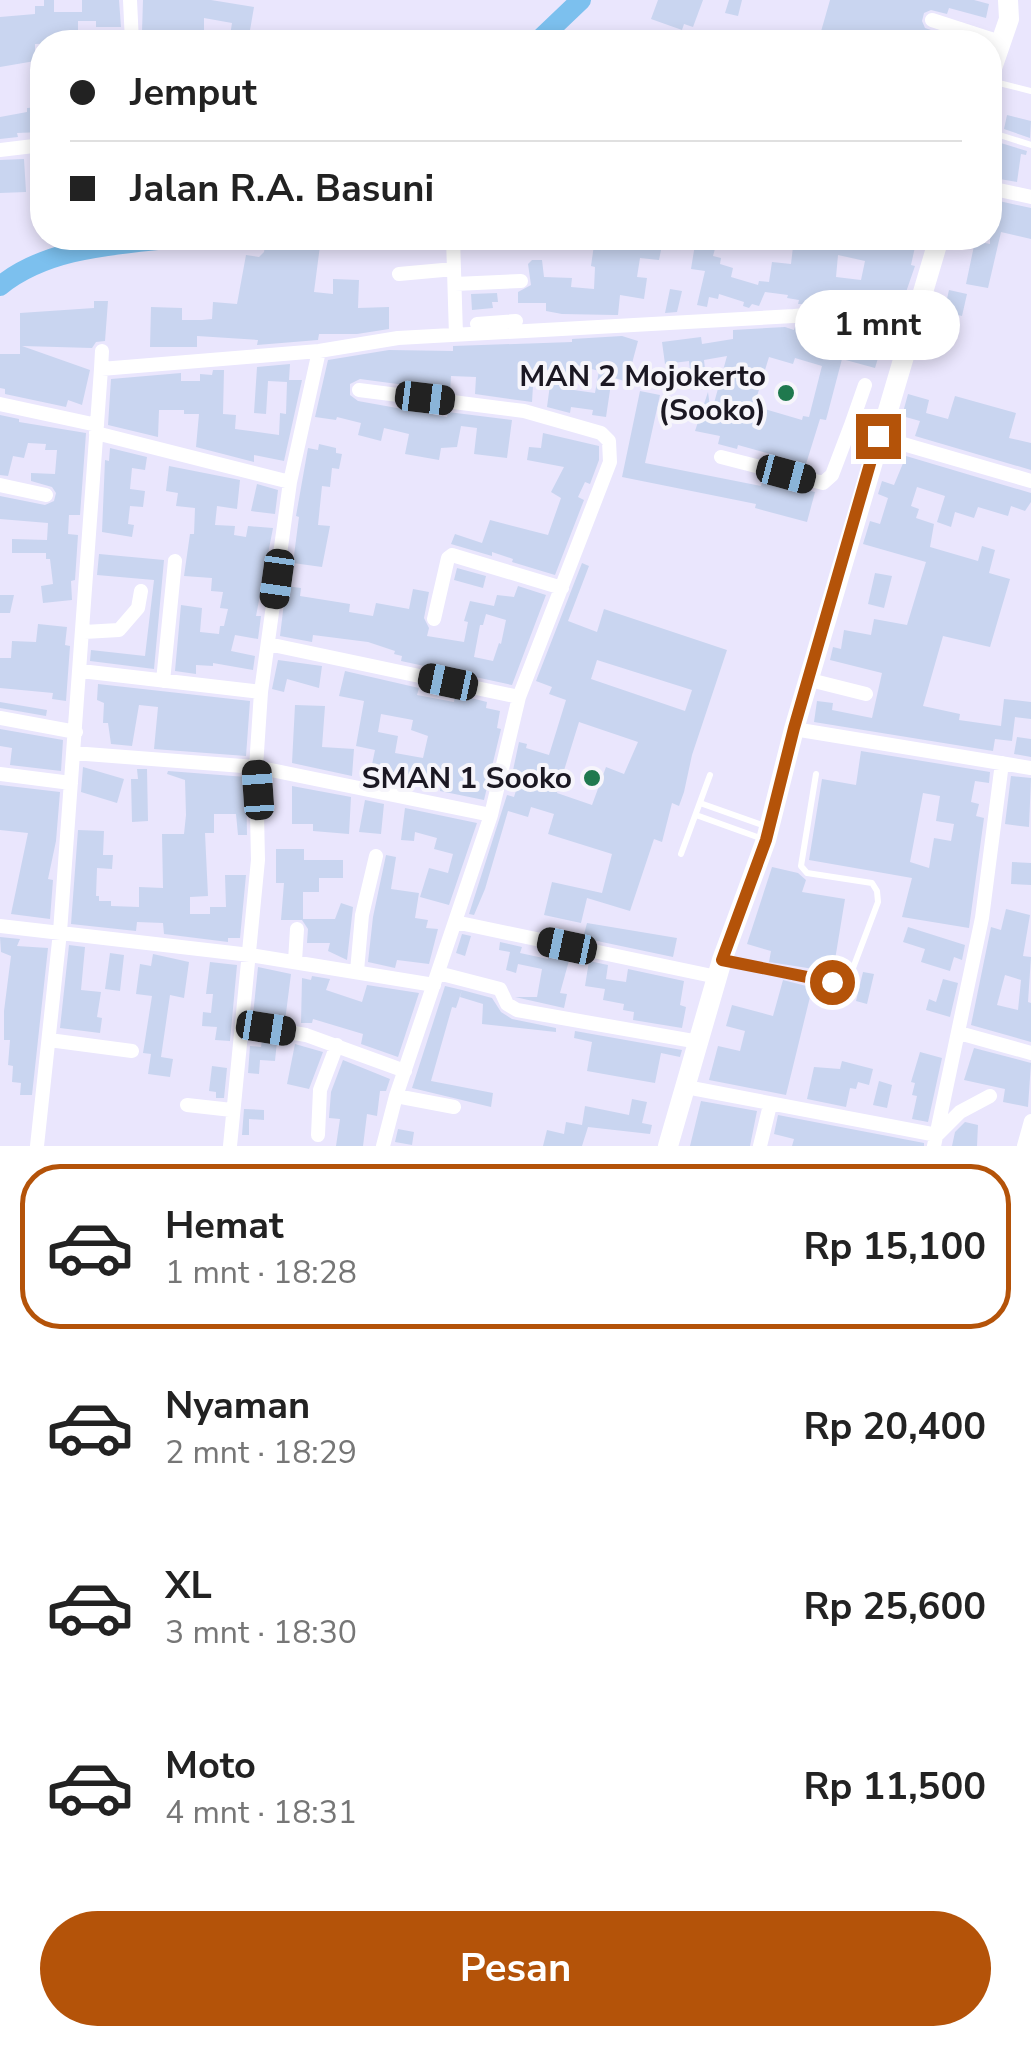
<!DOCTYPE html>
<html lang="id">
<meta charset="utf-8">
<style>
:root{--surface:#fff;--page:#f6f6f6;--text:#222;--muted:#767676;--line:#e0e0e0;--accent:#b45309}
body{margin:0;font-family:"Nunito Sans",sans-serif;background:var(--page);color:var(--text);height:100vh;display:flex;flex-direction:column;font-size:38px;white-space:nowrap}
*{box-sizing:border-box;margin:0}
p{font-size:32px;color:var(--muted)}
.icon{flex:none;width:55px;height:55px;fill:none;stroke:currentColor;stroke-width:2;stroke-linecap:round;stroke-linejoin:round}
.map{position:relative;height:1146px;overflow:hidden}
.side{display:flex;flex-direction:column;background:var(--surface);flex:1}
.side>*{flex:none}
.banner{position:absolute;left:30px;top:30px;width:972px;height:220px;border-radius:40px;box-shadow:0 5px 15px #0003;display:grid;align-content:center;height:220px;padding:0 40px;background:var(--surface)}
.end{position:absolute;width:45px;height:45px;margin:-22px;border:12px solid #b45309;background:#fff;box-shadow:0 0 0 5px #fff}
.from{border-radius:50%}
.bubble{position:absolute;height:70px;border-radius:35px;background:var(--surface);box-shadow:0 5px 15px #0003;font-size:32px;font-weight:700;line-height:70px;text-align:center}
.car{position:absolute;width:30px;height:60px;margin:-30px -15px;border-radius:12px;box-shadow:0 0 8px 2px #0007;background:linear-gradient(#222 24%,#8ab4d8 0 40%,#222 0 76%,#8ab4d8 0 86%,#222 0)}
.banner b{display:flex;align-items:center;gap:35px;height:95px;font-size:38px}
.banner b+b{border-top:2px solid var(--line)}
.banner i{width:25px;height:25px;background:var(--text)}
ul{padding:18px 0 0;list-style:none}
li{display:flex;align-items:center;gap:30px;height:165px;margin:0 20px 15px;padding:0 20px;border:5px solid transparent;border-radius:40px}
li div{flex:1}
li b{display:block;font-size:38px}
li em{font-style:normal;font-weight:700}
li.on{border-color:var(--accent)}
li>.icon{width:90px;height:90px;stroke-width:1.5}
.action{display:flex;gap:20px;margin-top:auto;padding:20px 40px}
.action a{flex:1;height:115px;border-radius:60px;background:var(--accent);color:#fff;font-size:40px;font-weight:700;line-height:115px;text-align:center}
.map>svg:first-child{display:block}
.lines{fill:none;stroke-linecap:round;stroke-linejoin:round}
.river{stroke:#7cc0ee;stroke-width:20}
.building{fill:#c9d5f0;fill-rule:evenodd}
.lane{stroke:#fff;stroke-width:6}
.street{stroke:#fff;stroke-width:14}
.secondary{stroke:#fff;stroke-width:20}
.route{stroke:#b45309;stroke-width:12}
.poi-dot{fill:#1f794e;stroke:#f6f5fb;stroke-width:4}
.labels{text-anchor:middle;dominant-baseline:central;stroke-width:8;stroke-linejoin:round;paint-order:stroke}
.poi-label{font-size:30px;font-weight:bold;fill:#1b1823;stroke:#f6f5fb;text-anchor:end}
</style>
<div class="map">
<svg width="1031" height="1146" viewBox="0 0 1031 1146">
<rect width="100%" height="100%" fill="#eae6fd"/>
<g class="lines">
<!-- river -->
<path class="river" d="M537 42 581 0
M0 286C48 247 116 245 176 238"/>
</g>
<!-- building -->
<path class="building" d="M44 0H54V12H82V0H119L121 27H96V21H78V42L35 44V61L0 67V17L35 14V6H44Z
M143 0H211L254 7 248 42H229L232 23 204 18V42H170V32H142Z
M658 0H703L693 27 684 24 682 30 651 19Z
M729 0H742L738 16 725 13Z
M830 0H974L989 4 986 18 949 8 947 14 931 10 924 13 922 21 925 28 958 39 957 42H818Z
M42 107V132L17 133 18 137 0 139V117L27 112V108Z
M1007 115 1031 121 1030 138 1004 129Z
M991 140 1027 151 1026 155 1021 154 1017 182 994 178 999 151 990 149Z
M24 159 26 192 0 193V160Z
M990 199 1031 208V239L1001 232 988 288 966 284 975 241 990 244Z
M266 238H283L281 246 307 250 309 238H321L314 292 333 294V279L359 280 358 308 389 307V329L357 334H319L318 340 257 345 258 340 197 336V347H150L151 307 182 308V320H202L212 319 213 302 237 304 246 255 259 257 264 252Z
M595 238H643L642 247 661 250 659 260 640 258 637 277 647 278 644 299 620 295 618 315H615L562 314 546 311V303H518V292L531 285 528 264 532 260H542L544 277 572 278 571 287 594 289 595 267 591 266Z
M696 238H718L713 256 721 258 720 264 733 268 731 277 758 285 759 281 769 282 772 262 791 264 794 238H917L911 265 915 266 905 295 879 291 878 297 815 300V303L803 304H798L799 300 787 298 788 295 765 292 759 306 752 304 749 308 743 306 744 302 719 294 718 299 709 297 707 307 697 305 705 271 691 269ZM838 255 865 261 861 280 836 277Z
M670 289 682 291 677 312 665 313Z
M949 290 967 294 962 316 944 312Z
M497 293 498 302H492L493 308 472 310 471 294Z
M94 301H108L105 341 96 342 92 348 22 346 90 370 82 405 68 400 66 407 5 394V389L0 388V354H20V313L94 308Z
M823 324 854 332 856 327 885 335 875 368 842 359 826 420 820 419 806 464 738 445 737 449 718 444 720 436 695 431 708 392 711 414 727 356 704 360 706 378 691 380 689 361 665 364 662 342 701 337 702 344 733 339V330L785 327 794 330 795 327 803 326 821 331ZM769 357 793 364 795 358 822 366 809 417 803 416 802 420 754 406Z
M622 336 638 341 627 382 612 377 606 417 592 415 593 410 571 407 570 413 547 407 552 370 534 369 532 402 475 394 476 377 451 376 450 391 360 379 350 384V395L358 401 447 417 448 412 512 420 507 458 474 454 477 428 461 426 457 447 441 448 439 460 405 454 409 434 384 428 381 441 358 435 361 423 337 417 336 420 315 417 328 360 389 350 453 351V346L572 342V339ZM577 365 599 371 595 393 574 390Z
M290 364 289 380H302L284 461 254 455V462L196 447 199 414H184V410H159L158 437 108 425 111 379 181 373V381H200V374L212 375 213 370H224L223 414 236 415 235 429 279 435 280 413 286 414 287 382 268 381 266 414 254 413 257 367Z
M640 391 660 395 645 463 761 486 763 479 815 492 807 522 755 508 756 504 622 477Z
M908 394 929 400 926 413 948 419 955 396 1016 413 1009 438 1031 443V470L915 436 920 421 902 416Z
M0 415 19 419V422L86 433 80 515H69L68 534 78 535 75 580 71 581 72 600 43 603 41 586 53 584 50 559H46V553H12V539L47 540 48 523 0 519V496L45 505 54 501 56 493 52 487 31 481V473L55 474 57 450H45L46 444 28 443 24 458 13 456 8 476 0 475Z
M543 433 599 446V460L590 484 585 482 578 497 584 500 555 575 512 562 513 559 492 552V556L451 544 455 534 482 543 490 520 548 535 561 498 551 492 564 467 527 460 529 447 541 448Z
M319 444 336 448V453L342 454 339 469 332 468 330 487 322 486 318 525 330 526 322 567 293 563 299 517 296 516 308 448 318 450Z
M110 448 147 457 145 470 132 468 130 489 145 491 143 507 130 506 128 524 134 525 132 537 102 532 105 460 109 461Z
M906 456 1031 493V502L1025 511 1011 506 1008 516 978 507 974 518 955 512 951 527 937 522 945 496 917 487 911 506 919 509 916 518 934 524 930 547 978 561 982 546 995 550 989 573 1010 579 990 647 943 636 923 706 960 714 959 720 1001 726 1004 699 1031 702V719L1015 717 1012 741 995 739 993 751 814 722 817 701 833 703 832 710 872 718 882 673 830 660 833 647 841 649 844 630 871 635 874 619 907 625 926 562 863 544 870 521 880 524 888 498 878 494 882 481 894 485Z
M169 466 240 480 237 509 217 506 215 525 235 526 234 535 246 537 248 526 273 528 256 616H261L258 639 235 635 231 651 255 656 253 670 213 663V666L196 665V674L175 671 181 605 202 608 200 632 219 634 220 626H224L228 609 220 608 223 592 211 591 212 578 184 576 190 534H194L195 508 176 506 178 493 166 491Z
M257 484 278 490 275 514 251 511Z
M99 554 164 560 154 669 90 661 91 650 145 656 154 580 97 575Z
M582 563 589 566 568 621 597 632 604 609 727 650 692 755 684 792 679 806 672 803 662 842 654 839 630 911 587 898 581 923 544 915 552 882 602 893 612 854 548 834 554 814 531 807 528 817 508 811 485 889 474 915 469 914 507 795 514 797 520 778 512 775 519 742 527 744 526 748 549 755 566 700 549 694 552 687 536 681ZM597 660 692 690 685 711 591 679ZM579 722 638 742 624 774 606 767 592 805 557 793Z
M457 568 486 576 483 588 454 580Z
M875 573 892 576 884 608 868 604Z
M286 586 301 588 300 596 350 604 349 612 373 616 376 603 409 609 413 589 429 592 424 618 429 628 427 636 464 642 468 622 464 621 470 601 494 606 497 595 514 597 518 586 546 595 512 685 401 661 402 656 394 654 395 651 368 642 313 635 312 642 280 636ZM486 614 506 620 501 644 499 643 493 661 474 657 480 625H483Z
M0 595H14L10 613H0Z
M38 624 67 627 65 645 70 646 66 701 52 699 53 693 0 688V658H11L12 641 36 642Z
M278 660 322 666 319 688 287 679 284 692 272 689Z
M345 671 419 688 417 695 454 702 455 694 487 702 486 708 500 711 497 728 501 729 484 800 440 791 441 781 408 775 406 784 369 779 375 750 356 746 364 701 339 696ZM381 714 413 720 411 730 428 736 423 758 395 753 398 736 378 732Z
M98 684 250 701 246 756 154 749 158 707 139 705 132 746 111 744 108 723H103L104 703 97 700Z
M0 702 47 710 46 716 0 708Z
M295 705 325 706 322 747 354 749 352 776 292 763Z
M0 729 63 740 61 771 10 765 12 748 0 746Z
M1017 737 1031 739V757L1014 754Z
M861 751 990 772 989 783 975 781 971 802 979 804 976 816 984 818 969 928 902 917 912 878 809 860 822 779 856 785ZM923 793 940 796 936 821 954 824 951 841 934 838 929 868 910 862Z
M83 767 124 779 117 803 81 792Z
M137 769H147L148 821 132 822 131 779H138Z
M168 771 246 777 247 835H238L236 814H214V833H205L208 896 190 897V914H210V907H226L225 875H246L240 938H228V942L164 934 163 923 137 922 136 931 71 924 78 830 104 831 103 855H113L112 869 97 868 96 896H99V901H111V906L139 907V887L163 888 162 834H184L186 815 185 780 167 774Z
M1011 776 1031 778 1029 827 1005 824Z
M0 785 60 792 56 841 48 879 53 880 50 919 11 914 28 833 0 830Z
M292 786 351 797 349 834 313 831V824H292Z
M365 800 384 804 381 834 359 832Z
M405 808 477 823 449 905 420 897 429 868 448 873 453 854 434 849 437 838 415 832 414 841 401 840Z
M276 849H304V860H343V878H319V892H303V919H335L341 903 353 907 347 960 328 951 330 943H307L308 929 302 920H281L284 883H276Z
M386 855 396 857 391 889 419 893 415 918 428 920 426 928 438 929 429 964 397 960 395 968 368 962 373 917Z
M1012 862 1031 863V885L1011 884Z
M772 867 798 873 806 880 802 892 845 899 833 972 769 962 771 951 747 944Z
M1006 909 1030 915 1023 956 1031 957 1028 1002 1031 1003V1042L971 1025 991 927 1001 930ZM1005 975 1021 980 1018 1010 997 1005Z
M587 923 677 938 673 957 583 938Z
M908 927 965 945 962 960 954 957 950 971 921 962 925 949 903 942Z
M462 934 471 936 465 956 456 953Z
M0 937 20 939 17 946 48 948 32 1095H20L21 1083 12 1082 13 1066 8 1065 10 1040H4V1011L11 956 1 952Z
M500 942 522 947 520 953 548 959 550 953 570 957 560 993 567 994 564 1008 515 997H537L542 969 518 964 516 973 506 970 510 952 499 950Z
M69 945 85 947 81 990 101 992 97 1017 102 1018 100 1033 60 1028Z
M110 953 124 955 120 991 105 989Z
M153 954 189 962 184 998 170 995 161 1057 173 1059 170 1077 148 1074 151 1054 143 1053 152 996 136 994 140 964 151 966Z
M589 961 608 965 606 979 626 982 628 969 684 981 680 1005 686 1007 682 1028 633 1020 634 1012 623 1010 624 1004 603 1000 605 989 585 986Z
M210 962 237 965 230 1041 215 1040 217 1027 202 1026 203 1012 211 1013 213 994H206Z
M258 967 291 974 285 1021 253 1015Z
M863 972 874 974 867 1004 856 1001Z
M312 976 330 979 326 990 362 1002 367 985 419 993 398 1057 361 1044 363 1034 313 1019 312 1023H301L302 978 311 980Z
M943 979 958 983 950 1017 926 1010 929 999 936 1002Z
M783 980 826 991 824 1001 810 997 786 1095 709 1080 718 1046 740 1051 745 1031 726 1026 732 1005 773 1016Z
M445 986 462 990 456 1008 452 1007 431 1081 493 1093 491 1107 412 1088Z
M462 990 492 998 501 1012 512 1019 556 1028V1032L482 1024 483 1004 460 997Z
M575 1031 682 1050 680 1057 661 1053 655 1083 615 1076 587 1071 592 1042 574 1038Z
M262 1039 277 1041 275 1061 260 1060 259 1074 248 1073 250 1046 261 1047Z
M295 1044 323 1052 309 1089 287 1084Z
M974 1048 1031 1063 1028 1107 1003 1102 1005 1089 964 1080Z
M920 1052 942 1058 928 1122 912 1119 917 1096 912 1095 915 1083 911 1082Z
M343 1060 390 1079 386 1091H380L377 1116 367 1114 363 1146H336L340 1119 329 1118 331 1092Z
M842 1061 873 1069 869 1085 858 1082 856 1089 850 1088 846 1107 807 1099 814 1067 840 1069Z
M212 1066 227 1068 224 1098H216V1092L209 1091Z
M879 1081 892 1085 887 1108 873 1105Z
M632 1099 647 1102 642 1123 652 1125 650 1134 588 1127 582 1146H543L547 1130 564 1134 566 1122 582 1125 585 1106 629 1115Z
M701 1101 757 1111 750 1146H690Z
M244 1109 264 1110V1120L249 1119V1135H242Z
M778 1115 924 1143V1146H792L794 1139 774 1134Z
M965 1122 978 1125 977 1146H952L955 1132Z
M398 1129 414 1132 412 1145 395 1142Z"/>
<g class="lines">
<!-- lane -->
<path class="lane" d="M991 81 1031 91
M990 132 1031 145
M700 803 765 826
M696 815 760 838
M681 854 710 775
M728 961 832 982 850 976 878 902 877 891 872 883 807 873 801 866 816 774"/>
<!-- street -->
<path class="street" d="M130 0 132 42
M932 20 1000 42
M0 150 42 145
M990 188 1031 197
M453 238 456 335
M399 274 454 269
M455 284 521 281
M477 324 516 321
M101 369 102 351
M359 390 524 411 601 433 609 441 610 462 519 697 491 815 396 1096 383 1146
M0 404 97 425
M851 425 865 385
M96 433 290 482
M721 457 823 483 832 475 851 425 879 437 1031 481
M0 485 46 495
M434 619 448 558 452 555 562 588
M84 632 119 630 138 608 141 591
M268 644 519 697
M81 671 261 692
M810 680 866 694
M163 681 175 561
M0 718 76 732
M794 729 1031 768
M73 753 256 767 491 815
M0 774 71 783
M455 922 717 977
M0 926 250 955 434 985
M295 961 297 929
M357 971 362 915 376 856
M438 973 500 989 507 1004 517 1010 699 1042
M242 1024 306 1035 405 1071
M959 1033 1031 1053
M49 1040 132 1051
M686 1087 937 1135 960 1112 990 1096
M396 1096 454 1107
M187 1105 232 1110
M318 1135 320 1090 337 1045
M37 1146 60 932 101 369 319 351 398 338 794 316 918 304
M230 1146 258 860 256 767 261 692 290 482 319 351
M760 1146 770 1105
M934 1146 982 918 1002 763
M1024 1146 1031 1121"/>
<!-- secondary -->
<path class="secondary" d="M990 74 1009 19 1008 0
M668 1146 722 960 766 840 794 729 939 238"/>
</g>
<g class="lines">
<!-- route -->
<path class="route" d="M832 982 722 960 766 840 794 728 878 436"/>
</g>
<!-- markers -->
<g class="poi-dot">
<circle cx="786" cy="393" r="10"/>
<circle cx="592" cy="778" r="10"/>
</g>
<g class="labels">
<!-- poi labels -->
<g class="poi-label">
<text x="766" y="376">MAN 2 Mojokerto<tspan x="766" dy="34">(Sooko)</tspan></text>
<text x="572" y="778">SMAN 1 Sooko</text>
</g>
</g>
</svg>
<i class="end from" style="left:832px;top:982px"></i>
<i class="end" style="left:878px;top:436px"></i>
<div class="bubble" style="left:795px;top:290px;width:165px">1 mnt</div>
<i class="car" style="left:425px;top:398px;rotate:97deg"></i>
<i class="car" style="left:786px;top:474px;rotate:105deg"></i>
<i class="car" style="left:277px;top:579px;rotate:188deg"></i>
<i class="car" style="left:448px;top:682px;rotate:282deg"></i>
<i class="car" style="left:258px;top:790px;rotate:356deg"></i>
<i class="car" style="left:567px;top:946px;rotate:282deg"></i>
<i class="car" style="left:266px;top:1028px;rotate:99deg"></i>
<div class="banner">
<b><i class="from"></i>Jemput</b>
<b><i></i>Jalan R.A. Basuni</b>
</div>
</div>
<section class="side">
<ul>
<li class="on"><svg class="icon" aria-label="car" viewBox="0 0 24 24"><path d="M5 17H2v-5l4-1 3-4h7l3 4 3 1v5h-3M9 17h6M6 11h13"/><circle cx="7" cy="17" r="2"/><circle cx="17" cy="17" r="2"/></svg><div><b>Hemat</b><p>1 mnt · 18:28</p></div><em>Rp 15,100</em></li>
<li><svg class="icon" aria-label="car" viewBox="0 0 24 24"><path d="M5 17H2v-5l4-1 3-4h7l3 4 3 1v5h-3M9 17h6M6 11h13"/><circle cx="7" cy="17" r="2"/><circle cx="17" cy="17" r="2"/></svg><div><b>Nyaman</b><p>2 mnt · 18:29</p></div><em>Rp 20,400</em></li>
<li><svg class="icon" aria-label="car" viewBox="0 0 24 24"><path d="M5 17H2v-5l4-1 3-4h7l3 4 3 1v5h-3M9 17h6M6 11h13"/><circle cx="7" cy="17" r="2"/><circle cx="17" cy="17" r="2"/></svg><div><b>XL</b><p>3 mnt · 18:30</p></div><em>Rp 25,600</em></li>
<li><svg class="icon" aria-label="car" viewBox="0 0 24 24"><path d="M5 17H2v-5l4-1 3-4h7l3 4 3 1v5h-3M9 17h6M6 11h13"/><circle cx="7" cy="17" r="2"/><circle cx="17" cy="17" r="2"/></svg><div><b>Moto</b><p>4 mnt · 18:31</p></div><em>Rp 11,500</em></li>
</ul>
<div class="action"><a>Pesan</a></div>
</section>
